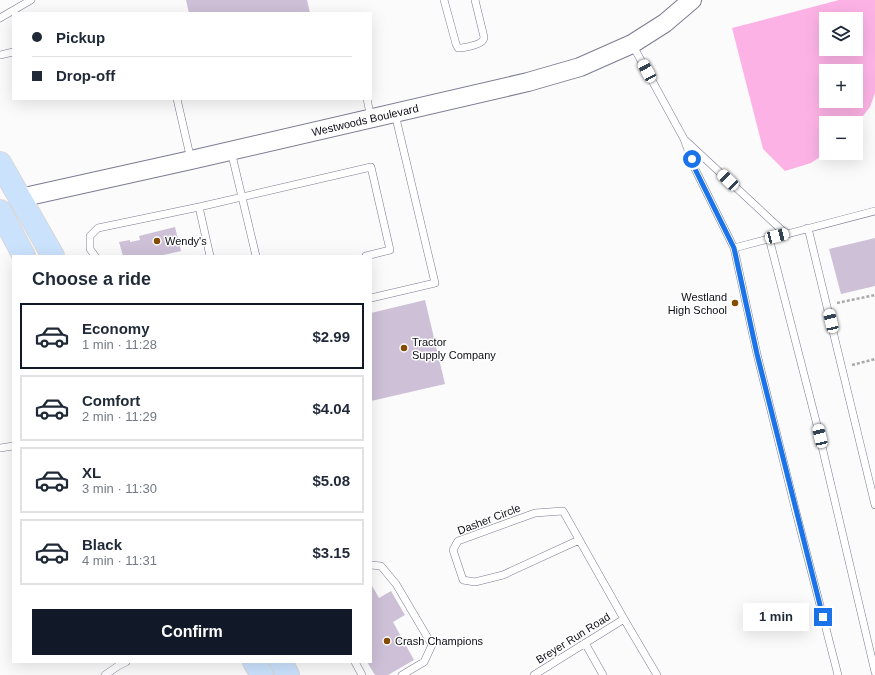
<!DOCTYPE html>
<meta charset="utf-8">
<style>
:root{--surface:#fff;--page:#f6f6f7;--text:#1f2937;--muted:#747a83;--line:#e0e1e3;--accent:#111827}
body{margin:0;font-family:Arial,sans-serif;background:var(--page);color:var(--text);height:100vh;display:flex;flex-direction:column;font-size:15px;white-space:nowrap}
*{box-sizing:border-box;margin:0}
p{font-size:13px;color:var(--muted)}
.icon{flex:none;width:22px;height:22px;fill:none;stroke:currentColor;stroke-width:2;stroke-linecap:round;stroke-linejoin:round}
.map{position:relative;flex:1;overflow:hidden}
.side{position:absolute;left:12px;top:255px;width:360px;height:408px;display:flex;flex-direction:column;background:var(--surface);border-radius:0px;box-shadow:0 4px 16px #0002}
.side>*{flex:none}
.guide{position:absolute;left:12px;top:12px;width:360px;height:88px;border-radius:0px;box-shadow:0 4px 16px #0002;display:grid;align-content:center;height:88px;padding:0 20px;background:var(--surface)}
.buttons{position:absolute;left:819px;top:12px;display:grid;gap:8px}
.buttons a{display:grid;place-items:center;width:44px;height:44px;border-radius:0px;background:var(--surface);box-shadow:0 4px 16px #0002;font-size:20px}
.end{position:absolute;width:18px;height:18px;margin:-9px;border:5px solid #1a73e8;background:#fff;box-shadow:0 0 0 2px #fff}
.from{border-radius:50%}
.bubble{position:absolute;height:28px;border-radius:0px;background:var(--surface);box-shadow:0 4px 16px #0002;font-size:13px;font-weight:700;line-height:28px;text-align:center}
.car{position:absolute;width:12px;height:24px;margin:-12px -6px;border-radius:5px;box-shadow:0 0 3px 1px #0007;background:linear-gradient(#fff 24%,#345 0 40%,#fff 0 76%,#345 0 86%,#fff 0)}
.guide b{display:flex;align-items:center;gap:14px;height:38px;font-size:15px}
.guide b+b{border-top:1px solid var(--line)}
.guide i{width:10px;height:10px;background:var(--text)}
ul{padding:0;list-style:none}
li{display:flex;align-items:center;gap:12px;height:66px;margin:0 8px 6px;padding:0 12px;border:2px solid var(--line);border-radius:0px}
li div{flex:1}
li b{display:block;font-size:15px}
li em{font-style:normal;font-weight:700}
li.selected{border-color:var(--accent)}
li>.icon{width:36px;height:36px;stroke-width:1.5}
h2{padding:0 20px;font-size:18px;line-height:48px}
.cta{display:flex;gap:8px;margin-top:auto;padding:8px 20px}
.cta a{flex:1;height:46px;border-radius:0px;background:var(--accent);color:#fff;font-size:16px;font-weight:700;line-height:46px;text-align:center}
.map>svg:first-child{display:block}
.green{fill:#fcb2e5;fill-rule:evenodd}
.building{fill:#cdc0d7}
.lines{fill:none;stroke-linecap:round;stroke-linejoin:round}
.service-casing{stroke:#7b7c93;stroke-width:8}
.tertiary-casing{stroke:#7b7c93;stroke-width:20}
.primary-casing{stroke:#d8d8da;stroke-width:24}
.path{stroke:#aaaaad;stroke-width:2.5;stroke-dasharray:3 2;stroke-linecap:butt}
.service{stroke:#fff;stroke-width:7}
.tertiary{stroke:#fff;stroke-width:18}
.primary{stroke:#cbe2fd;stroke-width:22}
.route{stroke:#1a73e8;stroke-width:5}
.poi-dot{fill:#854d00;stroke:#fff;stroke-width:1.5}
.labels{text-anchor:middle;dominant-baseline:central;stroke-width:3;stroke-linejoin:round;paint-order:stroke}
.street-label{font-size:11px;fill:#0c0d15;stroke:#fff}
.poi-label{font-size:11px;fill:#0c0d15;stroke:#fff;text-anchor:start}
</style>
<div class="map">
<svg width="875" height="675" viewBox="0 0 875 675">
<rect width="100%" height="100%" fill="#fbfbfb"/>
<!-- green -->
<path class="green" d="M839 0H875V93L870 107 856 125V123H826V153L811 163 785 171 763 149 732 28ZM826 19H856V49H826ZM826 71H856V101H826Z"/>
<!-- building -->
<path class="building" d="M186 0H307L310 13H189Z
M175 227 181 251 159 256H123L119 242 130 240V242L140 240 139 236Z
M875 238V286L841 294 829 249Z
M425 300 445 384 371 401V313Z
M371 584 379 598 391 591 405 615 393 622 414 660 388 675H375L367 662H371Z"/>
<g class="lines">
<!-- service casing -->
<g class="service-casing">
<path id="service" d="M444 0 456 44 458 48C463 48 481 45 483 40 484 39 484 38 484 37L475 0
M0 18 31 0
M632 44 684 139 695 169 734 248 757 354 797 516 838 675
M0 55 13 52
M177 99 191 160
M367 99 371 118
M685 140 786 234
M231 151 256 256
M199 207 371 167 390 250 366 256
M808 228 875 505
M769 238 816 421 875 672
M734 248 875 211
M95 256 90 249V236L98 228 199 207 210 256
M371 298 435 283 395 114
M0 448 13 446
M579 540 503 575 475 582 463 580 453 550 458 541 510 522 535 513 563 511 624 619 657 675
M371 565 381 566 396 584 432 645 424 662 402 675
M585 643 603 675
M355 662 362 675
M105 675 118 666 126 662
M534 675 624 619"/>
</g>
<!-- tertiary casing -->
<g class="tertiary-casing">
<path id="tertiary" d="M20 198 191 160 528 82 580 67 632 44 665 23 692 0"/>
</g>
<!-- primary casing -->
<g class="primary-casing">
<path id="primary" d="M0 163 53 256
M0 211 24 256
M254 662 262 675
M281 662 288 675"/>
</g>
<!-- path -->
<path class="path" d="M837 303 875 295
M852 365 875 359"/>
<!-- service -->
<use href="#service" class="service"/>
<!-- tertiary -->
<use href="#tertiary" class="tertiary"/>
<!-- primary -->
<use href="#primary" class="primary"/>
</g>
<g class="lines">
<!-- route -->
<path class="route" d="M692 159 695 169 734 248 757 354 823 617"/>
</g>
<!-- markers -->
<g class="poi-dot">
<circle cx="157" cy="241" r="4"/>
<circle cx="735" cy="303" r="4"/>
<circle cx="404" cy="348" r="4"/>
<circle cx="387" cy="641" r="4"/>
</g>
<g class="labels">
<!-- street labels -->
<g class="street-label">
<text transform="translate(365 120) rotate(-13)">Westwoods Boulevard</text>
<text transform="translate(489 519) rotate(-21)">Dasher Circle</text>
<text transform="translate(573 638) rotate(-32)">Breyer Run Road</text>
</g>
<!-- poi labels -->
<g class="poi-label">
<text x="165" y="241">Wendy's</text>
<text x="727" y="297" text-anchor="end">Westland<tspan x="727" dy="13">High School</tspan></text>
<text x="412" y="342">Tractor<tspan x="412" dy="13">Supply Company</tspan></text>
<text x="395" y="641">Crash Champions</text>
</g>
</g>
</svg>
<div class="buttons">
<a><svg class="icon" aria-label="layers" viewBox="0 0 24 24"><path d="M12 4l9 5-9 5-9-5zM3 14l9 5 9-5"/></svg></a>
<a>+</a>
<a>−</a>
</div>
<i class="end from" style="left:692px;top:159px"></i>
<i class="end" style="left:823px;top:617px"></i>
<div class="bubble" style="left:743px;top:603px;width:66px">1 min</div>
<i class="car" style="left:647px;top:71px;rotate:331deg"></i>
<i class="car" style="left:728px;top:180px;rotate:314deg"></i>
<i class="car" style="left:777px;top:236px;rotate:76deg"></i>
<i class="car" style="left:831px;top:321px;rotate:347deg"></i>
<i class="car" style="left:820px;top:436px;rotate:347deg"></i>
<div class="guide">
<b><i class="from"></i>Pickup</b>
<b><i></i>Drop-off</b>
</div>
<section class="side">
<h2>Choose a ride</h2>
<ul>
<li class="selected"><svg class="icon" aria-label="car" viewBox="0 0 24 24"><path d="M5 17H2v-5l4-1 3-4h7l3 4 3 1v5h-3M9 17h6M6 11h13"/><circle cx="7" cy="17" r="2"/><circle cx="17" cy="17" r="2"/></svg><div><b>Economy</b><p>1 min · 11:28</p></div><em>$2.99</em></li>
<li><svg class="icon" aria-label="car" viewBox="0 0 24 24"><path d="M5 17H2v-5l4-1 3-4h7l3 4 3 1v5h-3M9 17h6M6 11h13"/><circle cx="7" cy="17" r="2"/><circle cx="17" cy="17" r="2"/></svg><div><b>Comfort</b><p>2 min · 11:29</p></div><em>$4.04</em></li>
<li><svg class="icon" aria-label="car" viewBox="0 0 24 24"><path d="M5 17H2v-5l4-1 3-4h7l3 4 3 1v5h-3M9 17h6M6 11h13"/><circle cx="7" cy="17" r="2"/><circle cx="17" cy="17" r="2"/></svg><div><b>XL</b><p>3 min · 11:30</p></div><em>$5.08</em></li>
<li><svg class="icon" aria-label="car" viewBox="0 0 24 24"><path d="M5 17H2v-5l4-1 3-4h7l3 4 3 1v5h-3M9 17h6M6 11h13"/><circle cx="7" cy="17" r="2"/><circle cx="17" cy="17" r="2"/></svg><div><b>Black</b><p>4 min · 11:31</p></div><em>$3.15</em></li>
</ul>
<div class="cta"><a>Confirm</a></div>
</section>
</div>
